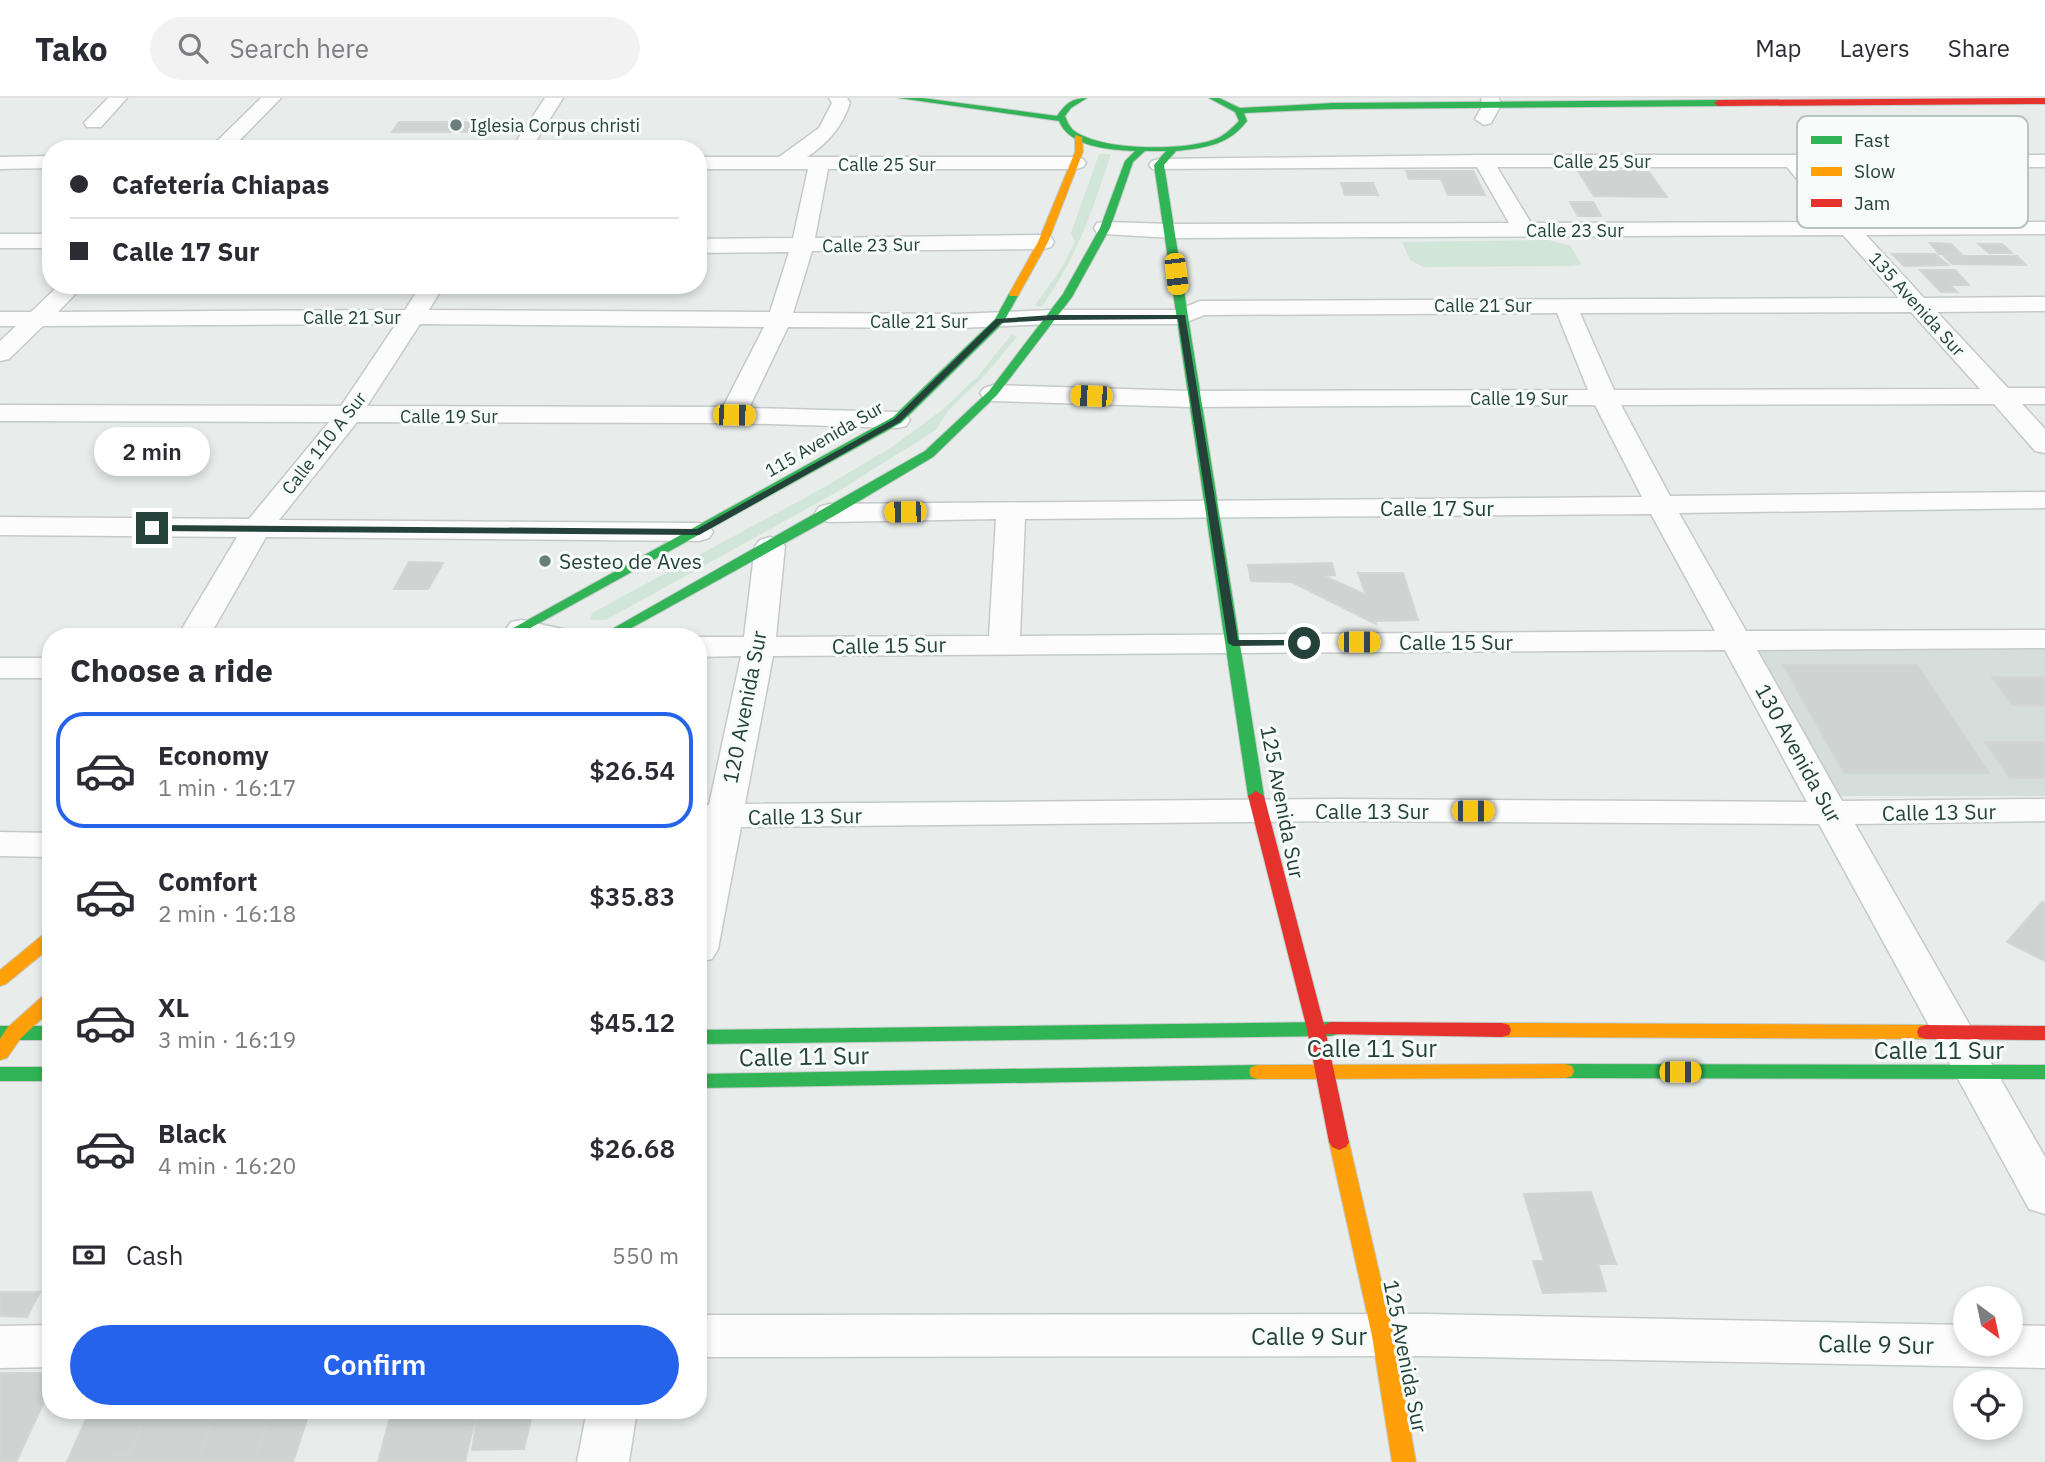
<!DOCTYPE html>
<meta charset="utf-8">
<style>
:root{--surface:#fff;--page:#f2f2f3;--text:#2b2b33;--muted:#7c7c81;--line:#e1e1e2;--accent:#2563eb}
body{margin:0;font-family:"IBM Plex Sans",sans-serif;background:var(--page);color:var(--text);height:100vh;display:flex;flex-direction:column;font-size:26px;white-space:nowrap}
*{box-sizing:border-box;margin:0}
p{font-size:23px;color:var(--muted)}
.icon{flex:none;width:38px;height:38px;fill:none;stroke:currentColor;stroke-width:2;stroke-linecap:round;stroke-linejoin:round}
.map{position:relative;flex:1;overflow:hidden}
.panel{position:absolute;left:42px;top:530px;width:665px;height:791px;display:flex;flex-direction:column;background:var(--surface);border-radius:28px;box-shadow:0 4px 10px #0003}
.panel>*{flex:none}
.top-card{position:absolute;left:42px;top:42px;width:665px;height:154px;border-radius:28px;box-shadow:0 4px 10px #0003;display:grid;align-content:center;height:154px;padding:0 28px;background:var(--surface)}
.needle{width:46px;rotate:147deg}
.buttons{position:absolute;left:1953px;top:1188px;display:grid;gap:14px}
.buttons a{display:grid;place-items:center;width:70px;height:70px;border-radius:50%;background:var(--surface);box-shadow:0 4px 10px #0003;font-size:35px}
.end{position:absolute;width:32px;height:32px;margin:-16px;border:9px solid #24423a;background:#fff;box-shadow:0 0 0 4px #fff}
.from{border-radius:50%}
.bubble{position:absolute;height:49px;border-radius:24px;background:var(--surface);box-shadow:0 4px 10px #0003;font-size:23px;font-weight:600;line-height:49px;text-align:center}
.car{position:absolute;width:21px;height:42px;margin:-21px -10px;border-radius:9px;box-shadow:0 0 5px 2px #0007;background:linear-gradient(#f5c518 24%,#345 0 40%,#f5c518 0 76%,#345 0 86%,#f5c518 0)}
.top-card b{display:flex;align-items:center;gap:24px;height:66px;font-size:26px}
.top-card b+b{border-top:2px solid var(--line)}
.top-card i{width:18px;height:18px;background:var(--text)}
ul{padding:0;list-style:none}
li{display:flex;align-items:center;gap:21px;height:116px;margin:0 14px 10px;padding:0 14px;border:4px solid transparent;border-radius:28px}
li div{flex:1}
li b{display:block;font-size:26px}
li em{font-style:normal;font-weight:600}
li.on{border-color:var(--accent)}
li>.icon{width:63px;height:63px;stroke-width:1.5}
h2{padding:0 28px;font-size:32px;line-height:84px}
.pay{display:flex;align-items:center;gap:18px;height:77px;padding:0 28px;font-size:26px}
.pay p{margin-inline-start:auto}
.cta{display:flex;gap:14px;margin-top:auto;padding:14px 28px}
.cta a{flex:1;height:80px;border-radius:42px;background:var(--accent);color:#fff;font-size:28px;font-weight:600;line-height:80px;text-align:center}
header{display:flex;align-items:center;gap:42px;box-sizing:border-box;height:98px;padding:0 35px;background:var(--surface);border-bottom:2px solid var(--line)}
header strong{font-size:33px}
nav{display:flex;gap:38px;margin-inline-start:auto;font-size:24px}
.search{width:490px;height:63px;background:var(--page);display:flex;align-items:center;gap:18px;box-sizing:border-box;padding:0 24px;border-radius:38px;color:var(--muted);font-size:26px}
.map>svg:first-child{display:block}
.built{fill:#d6dedb}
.green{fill:#d1e6d8}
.building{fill:#cfd4d2;stroke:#d1d6d4;stroke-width:2}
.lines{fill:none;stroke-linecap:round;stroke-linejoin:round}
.street-casing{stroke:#c5cac8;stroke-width:3}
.fast-casing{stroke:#c3cbc8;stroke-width:2}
.slow-casing{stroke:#c3cbc8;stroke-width:2}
.jam-casing{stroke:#c3cbc8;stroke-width:2}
.street{fill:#fcfcfc;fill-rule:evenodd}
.fast{fill:#30b455;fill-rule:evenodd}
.slow{fill:#ff9f0a;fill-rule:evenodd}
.jam{fill:#e5322d;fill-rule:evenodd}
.route{fill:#24423a}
.poi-dot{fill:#697e78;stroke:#f7fbf9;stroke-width:2.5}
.labels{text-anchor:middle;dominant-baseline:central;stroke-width:6;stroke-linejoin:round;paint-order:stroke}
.far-poi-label{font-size:18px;fill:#24423a;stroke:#f7fbf9;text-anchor:start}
.far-street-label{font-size:18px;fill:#24423a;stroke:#f7fbf9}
.street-label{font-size:21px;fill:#24423a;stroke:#f7fbf9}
.poi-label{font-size:21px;fill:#24423a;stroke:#f7fbf9;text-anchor:start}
.near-street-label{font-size:24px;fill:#24423a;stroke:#f7fbf9}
.key{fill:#f7fbf9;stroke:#b8c4c0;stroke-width:2}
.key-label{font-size:19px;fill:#24423a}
</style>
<header>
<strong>Tako</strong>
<div class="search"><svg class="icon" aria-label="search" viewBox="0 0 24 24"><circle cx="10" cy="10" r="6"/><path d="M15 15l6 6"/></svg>Search here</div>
<nav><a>Map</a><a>Layers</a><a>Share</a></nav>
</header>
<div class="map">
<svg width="2045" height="1364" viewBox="0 0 2045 1364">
<rect width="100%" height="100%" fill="#e8edeb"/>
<!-- built -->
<path class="built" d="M1755 549H2045V698H1837Z"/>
<!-- green -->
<path class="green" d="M1099 56H1111C1091 116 1079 155 1043 207L1039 209 1035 207 1061 171 1075 144 1071 135Z
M1549 142 1571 148 1581 166 1572 168 1423 169 1410 162 1402 144Z
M1012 236 1017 239 985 277 948 313 936 332 837 394 606 522H590L592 515 821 391 892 349 942 312 977 279Z"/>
<!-- building -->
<path class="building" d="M399 24H483L476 34H392Z
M483 29H521L517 34H479Z
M1406 73H1473L1485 97H1448L1441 81H1409Z
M1578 73H1648L1667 99 1594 98Z
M1341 85H1373L1378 97H1345Z
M1570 104H1593L1601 118H1578Z
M1930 145 1951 146 1961 156H1939Z
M1979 146H2002L2012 155H1989Z
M1892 156H1935L1948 167 1904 168Z
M1944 158H2017L2026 167 1952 166Z
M1920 172H1955L1969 187H1950L1957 194H1941Z
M409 464 443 465 428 491H394Z
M1332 465 1335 477 1324 478 1366 497 1358 475H1403L1418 522 1375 523 1376 526 1292 484 1251 483 1248 467Z
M1783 567H1917L1989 675H1844Z
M1992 579H2045V608L2012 607Z
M1985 644H2045V680H2010Z
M2042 804 2045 805V863L2007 844Z
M1591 1094 1616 1166H1598L1606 1193 1543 1195 1533 1163H1544L1524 1096Z
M0 1194H40L27 1219 0 1218Z
M0 1275H51V1289L16 1364H0Z
M90 1312H148L129 1356H111L107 1364H67Z
M148 1312H217L198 1364H125Z
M217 1312H273L253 1364H198Z
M273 1312H310L293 1364H253Z
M392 1312H477L465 1364H378Z
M478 1312H533L524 1351 472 1352Z
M111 1356H129L125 1364H107Z"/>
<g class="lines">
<!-- street casing -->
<g class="street-casing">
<path id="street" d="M108 0H127L101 29H87L84 25Z
M261 0H281L231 51H209Z
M545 0H563L531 51H511Z
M829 0H847L850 5C842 29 828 45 807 59H1076L1083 61 1086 65 1083 69 1076 71H828L815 140 1043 137 1051 139 1054 144 1051 149 1043 151 812 153 793 215 958 216 1052 212H1178L1200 203 1899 200 1843 137 1171 140 1105 136 1097 135 1094 130 1097 125 1105 124 1171 126 1509 125 1477 69 1152 71 1149 67 1152 63 1159 61 1483 57H2045V69H1808L1855 124H2045V136L1866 137 1924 200 2045 199V213L1937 214 2008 290H2045V306H2022L2045 331V355L2035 353 1994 306 1621 307 1670 398 2045 394V410L1679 415 1746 533 2045 532V550L1757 552 1842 703 2045 701V723L1855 726 2045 1059V1116L2029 1111 1819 726 1338 723 741 729 718 851 712 861 698 864V759L705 729H698V707H709L741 558 698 559V539H744L755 448 760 442 770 439 780 442 785 448 776 539 989 538 996 421 829 424 819 421 815 415 819 409 829 406 1642 399 1595 307 1189 309 993 303 984 300 980 295 984 290 993 287 1189 293 1588 292 1557 215 1204 217 1182 226H1052L958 230 788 229 749 310 897 314 906 316 910 322 906 328 897 330 734 325 357 324 279 422 699 425 709 428 713 434 709 440 699 443 266 439 209 539H177L237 439 0 437V419L249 421 329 324 0 323V307L341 308 396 226 43 228 9 261 0 263V243L16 228H0V214H31L59 187H84L58 214 405 212 421 187H444L429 212 770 214 789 154 698 155V141L793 140 808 71H698V59H779L819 30 832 5ZM1497 69H1787L1832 124 1531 125ZM1911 214 1980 291 1614 292 1580 215ZM420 226 764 229 723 309 367 308ZM1651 416 1715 533 1020 538 1025 421ZM1725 552 1807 704 1338 701 745 706 773 558Z
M1481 0H1499L1501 7 1491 25 1484 27 1475 21 1483 7Z
M51 58V70L0 71V59Z
M0 136H51V150H0Z
M522 522 566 532 571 539 511 538 506 531 511 524Z
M0 560H51V580H0Z
M0 734 51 735V759L0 758Z
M1425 1216 1965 1227V1246H2011V1227L2045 1228V1270L1425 1258 698 1259V1217Z
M51 1227V1269L0 1270V1228Z
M587 1312H637L629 1364H577Z"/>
</g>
<!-- fast casing -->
<g class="fast-casing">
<path id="fast" d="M899 0H922L1057 18C1065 6 1072 0 1087 0L1071 10 1065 18C1067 23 1069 28 1073 32 1100 53 1181 53 1213 42 1223 39 1231 31 1239 23L1235 14 1209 0H1219L1240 10 1333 5 1718 2 1722 5 1718 8 1333 11 1244 15 1247 23C1229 47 1205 50 1176 53L1164 67 1264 698 1256 703 1248 698 1154 67 1166 53H1145L1133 64 1110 130 1072 199 997 297 933 359 834 418 615 539H598L925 353 989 293 1063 196 1100 130 1125 63 1135 53C1110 52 1069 49 1059 23Z
M1014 193 1019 196 1003 225 901 325 514 539H497L893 319 995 221 1009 196Z
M1331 924 1338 926 1340 931 1338 936 1331 938 698 946V932Z
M0 928H51V942H0Z
M1565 966 2045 967V981L1565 980 1558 978 1556 973 1558 968Z
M1258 967 1265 969 1267 974 1265 979 1258 981 698 990V976Z
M0 969H51V983H0Z"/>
</g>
<!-- slow casing -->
<g class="slow-casing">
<path id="slow" d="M1075 37 1082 39 1083 54 1048 144 1018 198H1010L1009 196 1038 144 1075 54Z
M51 833V849L6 886 0 888V872L45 835Z
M51 895V912L21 940 7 960 0 962V941L7 930 45 896Z
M1502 925 1926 927 1933 929 1935 934 1933 939 1926 941 1502 939 1495 937 1493 932 1495 927Z
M1565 966 1572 968 1574 973 1572 978 1565 980 1258 981 1251 979 1249 974 1251 969 1258 967Z
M1339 1036 1346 1039 1349 1044 1394 1238 1416 1364H1392L1372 1238 1329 1044 1332 1039Z"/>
</g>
<!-- jam casing -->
<g class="jam-casing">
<path id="jam" d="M2045 0V6L1718 8 1714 5 1718 2Z
M1256 693 1264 698 1324 927 1331 924 1502 925 1509 927 1511 932 1509 937 1502 939 1326 936 1349 1044 1346 1049 1339 1052 1332 1049 1329 1044 1307 931 1248 698Z
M1926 927 2045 928V942L1926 941 1919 939 1917 934 1919 929Z"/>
</g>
<!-- street -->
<use href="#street" class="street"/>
<!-- fast -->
<use href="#fast" class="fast"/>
<!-- slow -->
<use href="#slow" class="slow"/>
<!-- jam -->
<use href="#jam" class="jam"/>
</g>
<!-- route -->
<path class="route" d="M1052 217H1185L1238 542H1304L1310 545 1308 547 1233 548 1228 545 1178 221 1052 222 1001 225 900 324 699 437 152 433 147 430 152 427 697 431 894 321 996 221Z"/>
<!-- markers -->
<g class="poi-dot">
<circle cx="456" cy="27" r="7"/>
<circle cx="545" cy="463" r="7"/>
</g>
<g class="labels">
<!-- far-poi labels -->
<g class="far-poi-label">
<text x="470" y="27">Iglesia Corpus christi</text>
</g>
<!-- far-street labels -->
<g class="far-street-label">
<text x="1602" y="63">Calle 25 Sur</text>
<text x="887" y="66">Calle 25 Sur</text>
<text x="1575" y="132">Calle 23 Sur</text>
<text transform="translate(871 147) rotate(-1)">Calle 23 Sur</text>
<text transform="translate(1917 206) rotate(48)">135 Avenida Sur</text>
<text x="1483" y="207">Calle 21 Sur</text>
<text x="352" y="219">Calle 21 Sur</text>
<text x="919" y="223">Calle 21 Sur</text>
<text x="1519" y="300">Calle 19 Sur</text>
<text x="449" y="318">Calle 19 Sur</text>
<text transform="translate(824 341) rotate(-30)">115 Avenida Sur</text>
<text transform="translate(324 345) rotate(-52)">Calle 110 A Sur</text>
</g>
<!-- street labels -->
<g class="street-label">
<text x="1437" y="410">Calle 17 Sur</text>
<text x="1456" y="544">Calle 15 Sur</text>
<text transform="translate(889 547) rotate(-1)">Calle 15 Sur</text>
<text transform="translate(744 609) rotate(-79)">120 Avenida Sur</text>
<text transform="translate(1799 655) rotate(61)">130 Avenida Sur</text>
<text transform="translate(1283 704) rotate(79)">125 Avenida Sur</text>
<text x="1372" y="713">Calle 13 Sur</text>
<text transform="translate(1939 714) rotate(-1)">Calle 13 Sur</text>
<text transform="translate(805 718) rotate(-1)">Calle 13 Sur</text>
<text transform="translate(1406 1258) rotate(79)">125 Avenida Sur</text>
</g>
<!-- poi labels -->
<g class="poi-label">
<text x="559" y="463">Sesteo de Aves</text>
</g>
<!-- near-street labels -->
<g class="near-street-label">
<text x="1372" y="950">Calle 11 Sur</text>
<text x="1939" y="952">Calle 11 Sur</text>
<text transform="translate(804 958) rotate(-1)">Calle 11 Sur</text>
<text x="1309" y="1238">Calle 9 Sur</text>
<text transform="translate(1876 1246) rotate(1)">Calle 9 Sur</text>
</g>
</g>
<!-- legend -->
<rect x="1797" y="18" width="231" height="112" rx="10" class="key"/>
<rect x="1811" y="38" width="31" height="8" fill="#30b455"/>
<rect x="1811" y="69" width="31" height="9" fill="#ff9f0a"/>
<rect x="1811" y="101" width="31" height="8" fill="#e5322d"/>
<g class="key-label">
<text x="1854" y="49">Fast</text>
<text x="1854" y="80">Slow</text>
<text x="1854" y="112">Jam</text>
</g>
</svg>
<div class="buttons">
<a><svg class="needle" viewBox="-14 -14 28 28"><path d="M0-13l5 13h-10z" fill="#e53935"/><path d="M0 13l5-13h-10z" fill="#7c7c81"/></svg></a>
<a><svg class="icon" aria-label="locate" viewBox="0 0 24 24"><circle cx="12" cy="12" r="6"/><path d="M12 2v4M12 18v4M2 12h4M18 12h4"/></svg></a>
</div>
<i class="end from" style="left:1304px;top:545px"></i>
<i class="end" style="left:152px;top:430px"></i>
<div class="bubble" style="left:94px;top:329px;width:116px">2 min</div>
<i class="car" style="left:1176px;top:176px;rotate:173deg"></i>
<i class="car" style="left:1091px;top:298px;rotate:272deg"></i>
<i class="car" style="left:734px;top:317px;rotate:91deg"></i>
<i class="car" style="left:905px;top:414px;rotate:269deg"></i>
<i class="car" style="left:1359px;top:544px;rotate:90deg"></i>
<i class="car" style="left:1473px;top:713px;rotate:90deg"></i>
<i class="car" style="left:1680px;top:974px;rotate:90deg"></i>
<div class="top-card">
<b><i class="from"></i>Cafetería Chiapas</b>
<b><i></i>Calle 17 Sur</b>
</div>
<section class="panel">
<h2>Choose a ride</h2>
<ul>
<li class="on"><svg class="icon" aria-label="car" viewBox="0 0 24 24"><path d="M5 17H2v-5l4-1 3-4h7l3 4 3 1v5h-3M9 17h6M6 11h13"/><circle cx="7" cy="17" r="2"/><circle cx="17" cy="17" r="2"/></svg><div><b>Economy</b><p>1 min · 16:17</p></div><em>$26.54</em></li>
<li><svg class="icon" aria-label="car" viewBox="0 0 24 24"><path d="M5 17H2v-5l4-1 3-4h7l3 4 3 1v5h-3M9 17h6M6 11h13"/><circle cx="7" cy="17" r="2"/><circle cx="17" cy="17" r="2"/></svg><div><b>Comfort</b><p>2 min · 16:18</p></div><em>$35.83</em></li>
<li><svg class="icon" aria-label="car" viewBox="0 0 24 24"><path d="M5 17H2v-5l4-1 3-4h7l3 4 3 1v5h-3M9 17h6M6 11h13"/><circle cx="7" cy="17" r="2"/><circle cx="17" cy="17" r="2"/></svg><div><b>XL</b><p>3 min · 16:19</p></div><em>$45.12</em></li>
<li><svg class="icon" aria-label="car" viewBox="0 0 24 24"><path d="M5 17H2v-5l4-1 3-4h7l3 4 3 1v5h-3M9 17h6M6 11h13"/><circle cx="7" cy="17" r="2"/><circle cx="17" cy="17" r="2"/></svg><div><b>Black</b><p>4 min · 16:20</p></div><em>$26.68</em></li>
</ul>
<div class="pay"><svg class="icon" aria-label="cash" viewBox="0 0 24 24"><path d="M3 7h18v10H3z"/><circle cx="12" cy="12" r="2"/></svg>Cash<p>550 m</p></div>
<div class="cta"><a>Confirm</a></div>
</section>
</div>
